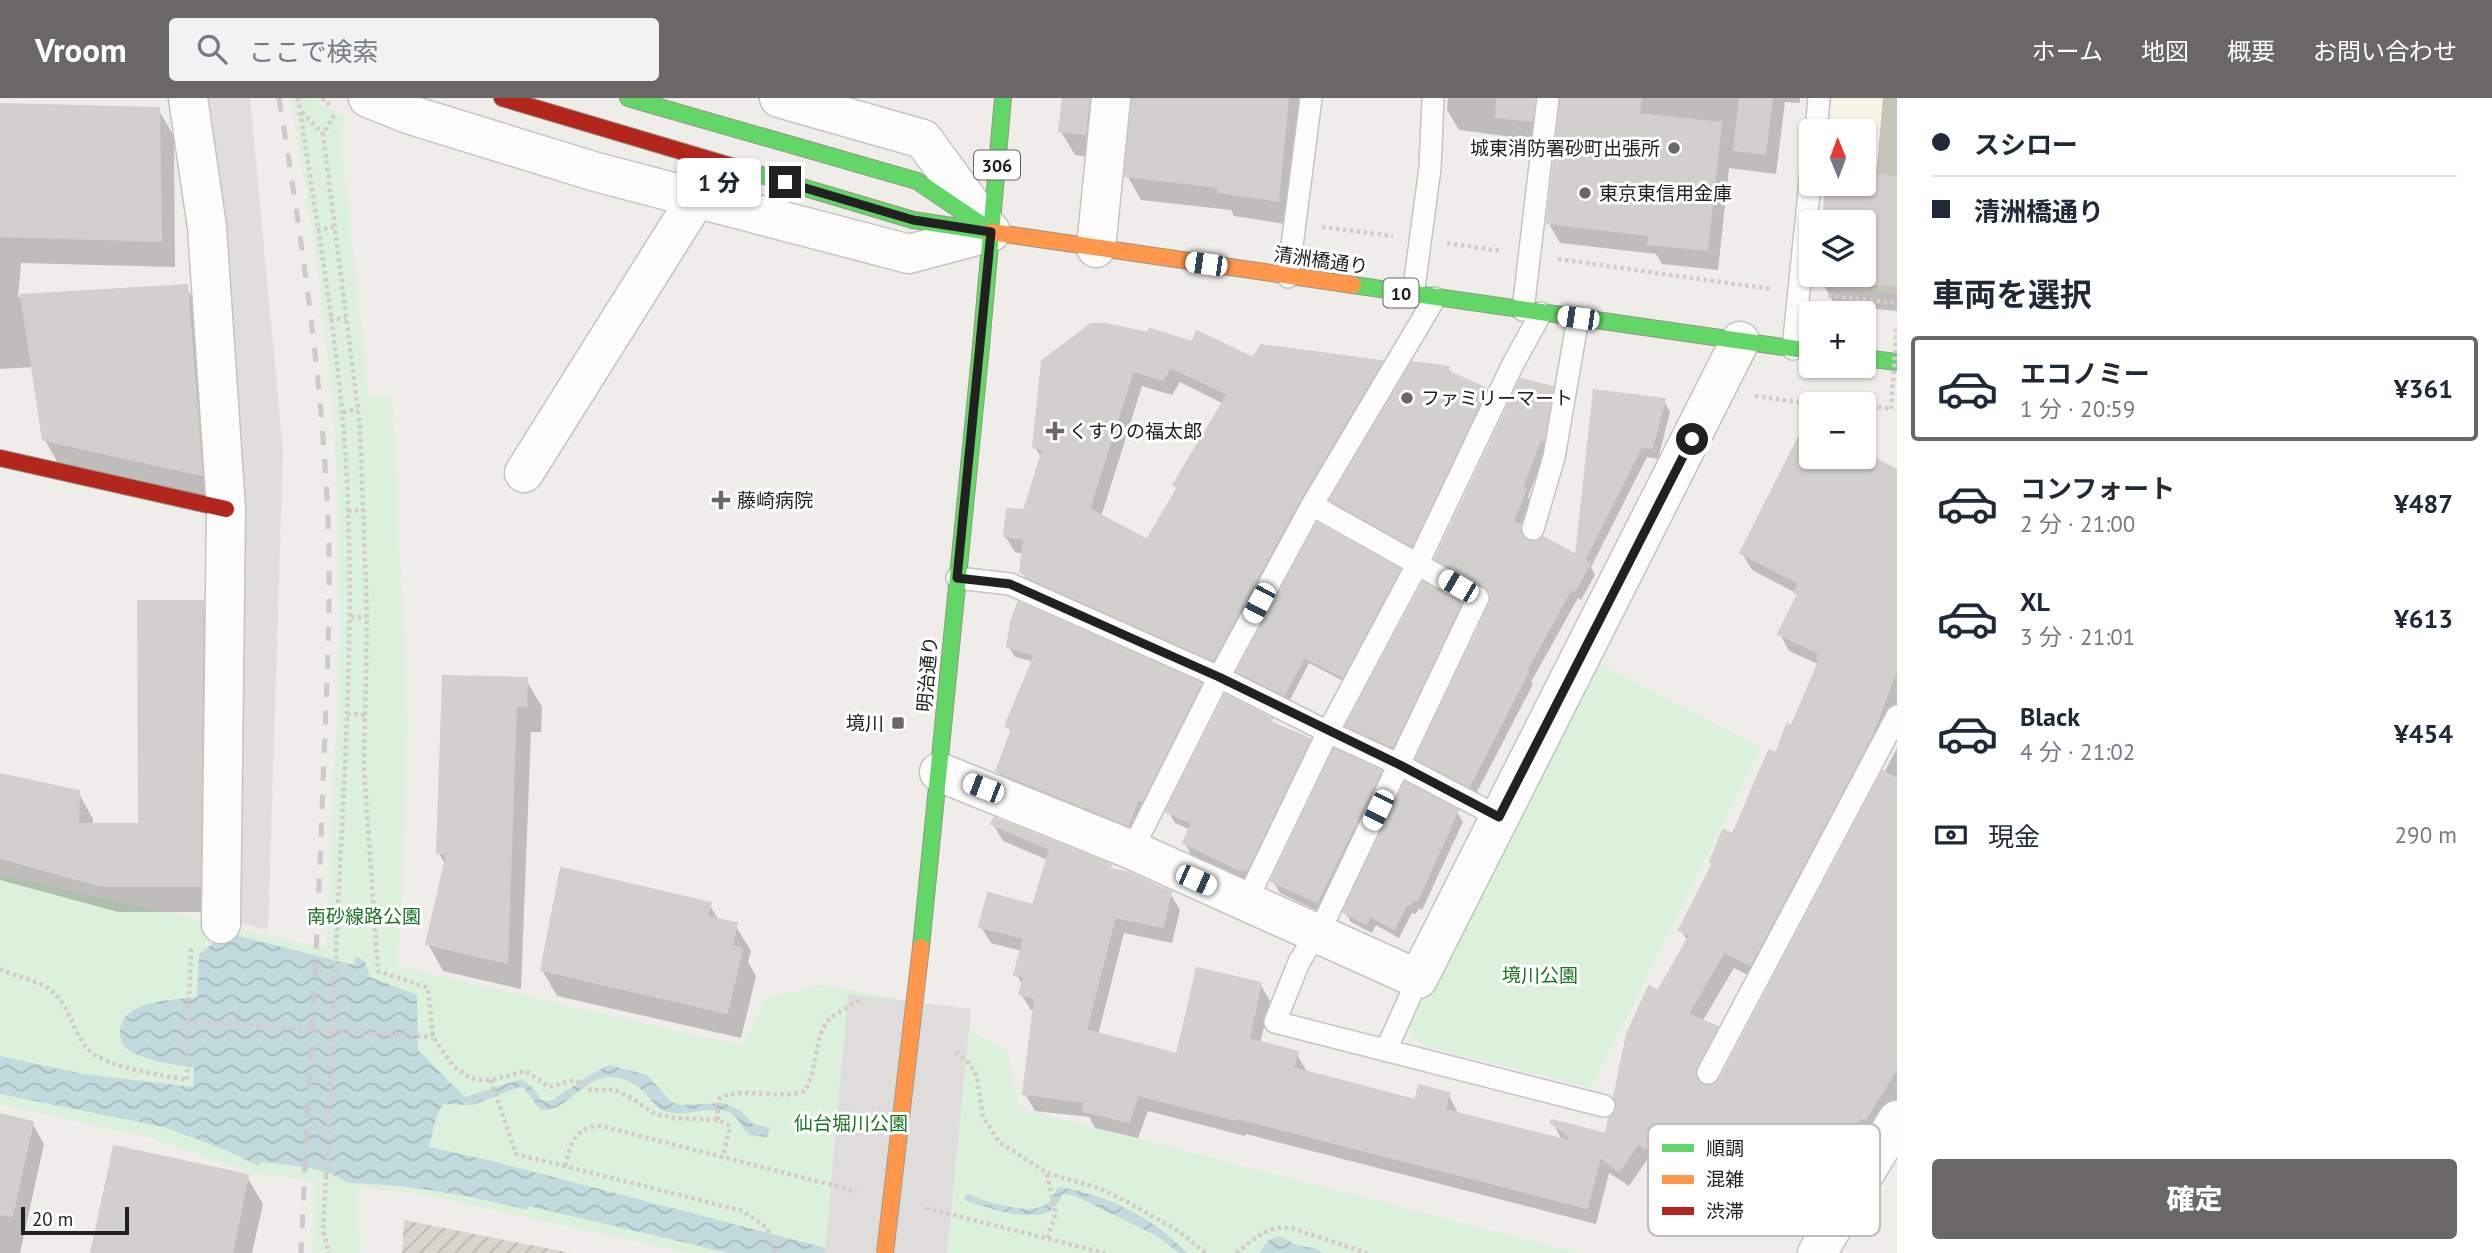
<!DOCTYPE html>
<html lang="ja">
<meta charset="utf-8">
<style>
:root{--surface:#fff;--page:#f2f2f3;--text:#1f2937;--muted:#747a83;--line:#e0e1e3;--accent:#696867}
body{margin:0;font-family:"PT Sans","Noto Sans JP",sans-serif;background:var(--page);color:var(--text);height:100vh;display:flex;flex-direction:column;font-size:26px;white-space:nowrap}
*{box-sizing:border-box;margin:0}
p{font-size:23px;color:var(--muted)}
.icon{flex:none;width:38px;height:38px;fill:none;stroke:currentColor;stroke-width:2;stroke-linecap:round;stroke-linejoin:round}
.map{position:relative;flex:1;overflow:hidden}
.drawer{display:flex;flex-direction:column;background:var(--surface);width:595px}
.drawer>*{flex:none}
.guide{display:grid;align-content:center;height:154px;padding:0 35px;background:var(--surface)}
.needle{width:46px;rotate:359deg}
.controls{position:absolute;left:1799px;top:21px;display:grid;gap:14px}
.controls a{display:grid;place-items:center;width:77px;height:77px;border-radius:7px;background:var(--surface);box-shadow:0 2px 5px #0004;font-size:35px}
.scale{position:absolute;left:21px;bottom:18px;width:108px;box-sizing:border-box;padding-left:7px;border:4px solid #212121;border-top:0;font-size:19px;line-height:24px;white-space:nowrap;color:#212121;-webkit-text-stroke:5px #fff;paint-order:stroke}
.end{position:absolute;width:32px;height:32px;margin:-16px;border:9px solid #212121;background:#fff;box-shadow:0 0 0 4px #fff}
.from{border-radius:50%}
.bubble{position:absolute;height:49px;border-radius:7px;background:var(--surface);box-shadow:0 2px 5px #0004;font-size:23px;font-weight:800;line-height:49px;text-align:center}
.car{position:absolute;width:21px;height:42px;margin:-21px -10px;border-radius:9px;box-shadow:0 0 5px 2px #0007;background:linear-gradient(#fff 24%,#345 0 40%,#fff 0 76%,#345 0 86%,#fff 0)}
.guide b{display:flex;align-items:center;gap:24px;height:66px;font-size:26px}
.guide b+b{border-top:2px solid var(--line)}
.guide i{width:18px;height:18px;background:var(--text)}
ul{padding:0;list-style:none}
li{display:flex;align-items:center;gap:21px;height:105px;margin:0 14px 10px;padding:0 21px;border:4px solid transparent;border-radius:7px}
li div{flex:1}
li b{display:block;font-size:26px}
li em{font-style:normal;font-weight:800}
li.selected{border-color:var(--accent)}
li>.icon{width:63px;height:63px;stroke-width:1.5}
h2{padding:0 35px;font-size:32px;line-height:84px}
.pay{display:flex;align-items:center;gap:18px;height:77px;padding:0 35px;font-size:26px}
.pay p{margin-inline-start:auto}
.action{display:flex;gap:14px;margin-top:auto;padding:14px 35px}
.action a{flex:1;height:80px;border-radius:7px;background:var(--accent);color:#fff;font-size:28px;font-weight:800;line-height:80px;text-align:center}
header{display:flex;align-items:center;gap:42px;box-sizing:border-box;height:98px;padding:0 35px;background:var(--accent);color:#fff}
header strong{font-size:33px}
nav{display:flex;gap:38px;margin-inline-start:auto;font-size:24px}
.search{width:490px;height:63px;background:var(--page);display:flex;align-items:center;gap:18px;box-sizing:border-box;padding:0 24px;border-radius:7px;color:var(--muted);font-size:26px}
main{display:flex;flex:1;min-height:0}
.map>svg:first-child{display:block}
.education{fill:#f6f5e8}
.construction{fill:url(#construction-furrows)}
.park{fill:#dcf1db}
.parking{fill:#dfdedd}
.water{fill:url(#water-waves)}
.pier{fill:#dedddc}
.shadow{fill:#0003;fill-rule:evenodd}
.building{fill:#d2d0cd;stroke:#d2cfcc;stroke-width:2;fill-rule:evenodd}
.lines{fill:none;stroke-linecap:round;stroke-linejoin:round}
.lane-casing{stroke:#c5c4c2;stroke-width:24}
.street-casing{stroke:#c5c4c2;stroke-width:41}
.fast-casing{stroke:#969784;stroke-width:18}
.slow-casing{stroke:#969784;stroke-width:18}
.jam-casing{stroke:#969784;stroke-width:18}
.path{stroke:#d6cbca;stroke-width:4.5;stroke-dasharray:3.5 3.5;stroke-linecap:butt}
.lane{stroke:#fdfcfc;stroke-width:21}
.street{stroke:#fdfcfc;stroke-width:38}
.fast{stroke:#63d668;stroke-width:16}
.slow{stroke:#ff974d;stroke-width:16}
.jam{stroke:#b3261e;stroke-width:16}
.rail{stroke:#cbcbcb;stroke-width:5;stroke-dasharray:14 14;stroke-linecap:butt}
.slow-bridge-casing{stroke:#a39989;stroke-width:18;stroke-linecap:butt}
.path-bridge{stroke:#d6cbca;stroke-width:4.5;stroke-dasharray:3.5 3.5;stroke-linecap:butt}
.slow-bridge{stroke:#ff974d;stroke-width:16}
.route{stroke:#212121;stroke-width:9}
.poi-dot{fill:#696867;stroke:#fff;stroke-width:2.5}
.labels{text-anchor:middle;dominant-baseline:central;stroke-width:6;stroke-linejoin:round;paint-order:stroke}
.shield{fill:#fff;stroke:#646464;stroke-width:2}
.shield-label{font-size:18px;font-weight:bold;fill:#212121}
.poi-label{font-size:19px;fill:#212121;stroke:#fff;text-anchor:start}
.street-label{font-size:19px;fill:#212121;stroke:#fff}
.park-label{font-size:19px;fill:#19751f;stroke:#fff}
.key{fill:#fff;stroke:#bcbcbc;stroke-width:2}
.key-label{font-size:19px;fill:#212121}
</style>
<header>
<strong>Vroom</strong>
<div class="search"><svg class="icon" aria-label="search" viewBox="0 0 24 24"><circle cx="10" cy="10" r="6"/><path d="M15 15l6 6"/></svg>ここで検索</div>
<nav><a>ホーム</a><a>地図</a><a>概要</a><a>お問い合わせ</a></nav>
</header>
<main>
<div class="map">
<svg width="1897" height="1155" viewBox="0 0 1897 1155">
<defs>
<pattern id="construction-furrows" width="10" height="10" patternUnits="userSpaceOnUse" patternTransform="scale(1.75)"><rect width="10" height="10" fill="#d7d6cd"/><path d="M-1 1l2-2M0 10L10 0M9 11l2-2" fill="none" stroke="#b8b7b0"/></pattern>
<pattern id="water-waves" width="16" height="10" patternUnits="userSpaceOnUse" patternTransform="scale(1.75)"><rect width="16" height="10" fill="#c2d9dd"/><path d="M0 5q4-4 8 0t8 0" fill="none" stroke="#a6babd"/></pattern>
</defs>
<rect width="100%" height="100%" fill="#efedea"/>
<!-- education -->
<path class="education" d="M1833 0H1897V196L1813 187 1814 177H1864V124H1820L1824 86H1864V33H1829Z"/>
<!-- construction -->
<path class="construction" d="M404 1122 571 1155H402Z"/>
<!-- park -->
<path class="park" d="M291 0H318L320 6 345 20 341 42 369 299H392L408 622 400 841 396 868 742 948 765 901 821 887 915 903 1007 953 1019 1010 1577 1155H690L425 1097 361 1089 359 1098 360 1155H312L315 1083 251 1074 148 1039 0 1006V776L326 851 341 529 334 311 316 154Z
M1593 562 1761 650 1591 990 1426 948 1412 939 1409 930Z"/>
<!-- parking -->
<path class="parking" d="M204 0H250L283 353 268 832 235 824Z"/>
<!-- water -->
<path class="water" d="M227 835 354 867 356 858 365 864 370 879 417 897 418 952 465 999 521 981 531 988 542 1002 551 1003 588 978 609 967 647 977 671 1004 681 1007 724 1005 741 1013 753 1026 770 1030 767 1039C761 1038 751 1039 747 1035 739 1027 737 1015 724 1013 704 1008 678 1022 660 1011 654 1007 650 1000 645 995 637 986 624 980 611 979 584 977 564 1018 540 1011L524 990 519 989 473 1007 443 1006 437 1017 429 1049 492 1063 845 1155H729L529 1108 527 1112C468 1097 408 1086 347 1085 330 1069 284 1067 260 1064L258 1068 233 1055 164 1029 0 996V958L83 976 193 989 194 970C173 966 149 964 130 953 123 949 120 943 120 935 119 902 174 902 197 899L199 856Z
M1058 1089C1104 1095 1156 1121 1187 1155H1179L1157 1138 1075 1098 1063 1096C1060 1101 1055 1110 1050 1113 1030 1125 984 1109 964 1102L967 1096C985 1103 1026 1118 1045 1107 1051 1104 1055 1095 1058 1089Z
M1279 1138C1287 1140 1292 1147 1301 1148 1312 1151 1312 1147 1323 1155H1259L1269 1142Z"/>
<!-- pier -->
<path class="pier" d="M848 896 971 911 947 1155H825Z"/>
<!-- shadow -->
<path class="shadow" d="M1064 0H1304L1291 127 1234 118 1231 112 1141 102 1127 77 1134 5 1129 2 1099 60 1075 57 1060 32Z
M1448 0H1800V5L1785 4 1776 76 1729 70 1718 172 1662 166 1656 156 1560 145 1548 124 1562 8H1556L1543 43 1459 32 1447 12Z
M1883 0H1897V213L1835 207 1820 180V177H1864V124H1825L1828 86H1864V77L1876 78Z
M0 8 158 11 174 38 175 169 21 165 18 199 186 189 201 215 216 403 60 369 45 342 34 269 0 271Z
M1262 249 1381 264 1391 281 1223 578 1032 490 1022 474 1024 456 1015 454 1005 438 1025 414 1042 361 1034 348 1044 264 1253 263ZM1180 284 1224 306 1175 387 1178 392 1148 445 1101 419 1142 288 1172 297Z
M1448 270 1451 276 1486 292 1492 303 1418 457 1338 413 1332 402Z
M1552 290 1558 301 1546 352 1528 399 1531 403 1520 430 1526 443 1577 460 1664 303 1670 314 1658 361 1647 359 1591 469 1595 477 1581 502 1578 500 1531 584 1533 586 1475 698 1424 671 1418 661 1493 500 1443 471 1437 461Z
M1806 329 1811 332V359L1864 357 1879 365 1897 407V627L1760 883 1734 870 1702 924 1716 930 1726 947 1704 989 1715 988 1721 983 1897 650V1002L1836 1109 1821 1102 1816 1113 1787 1100 1786 1103 1696 1062 1687 1081 1647 1062 1629 1088 1609 1075 1596 1126 1246 1036 1245 1038 1148 1013 1138 1040 1095 1030 1089 1019 1035 1013 1025 996 1035 914 1031 912 1021 896 1023 888 1016 876 1022 853 991 845 981 829 1035 809 1048 762 1003 743 993 726 1110 768 1112 773 1170 795 1180 812 1172 845 1124 835 1098 937 1178 958 1260 886 1270 903 1260 946 1296 955 1306 972 1305 975 1416 1004 1448 996 1457 1013V1017L1563 1044 1553 1025 1607 1038 1659 895 1688 844 1681 832 1714 767 1712 764 1734 738 1793 630 1820 567 1789 553 1780 536 1798 498 1796 495 1752 472 1742 455Z
M1399 473 1403 480 1347 585 1309 565 1289 604 1243 581 1239 573Z
M202 504 217 531 214 814H118L0 782V677L78 694 93 721V728H140Z
M1460 507 1466 517 1399 659 1354 638 1348 628Z
M1009 549 1200 587 1205 596 1133 735 1003 683 998 673 1012 636 1007 628 1034 564 1015 559Z
M526 582 542 609 541 634H531L521 891 443 873 428 846 446 768 438 754Z
M1271 622 1274 627 1309 642 1316 654 1248 784 1191 757 1185 745 1191 732 1175 725 1168 713Z
M1380 674 1387 687 1324 816 1280 795 1273 783Z
M1457 714 1463 724 1422 812 1419 810 1416 816 1412 815 1399 840 1376 827 1372 835 1351 824 1345 814Z
M709 806 720 824 735 827 751 853 748 864 756 878 741 940 557 898 542 872Z
M0 1018 32 1025 44 1046 20 1155H0Z
M247 1079 263 1106 252 1155H93Z"/>
<!-- building -->
<path class="building" d="M1063 0H1089L1085 36 1059 33Z
M1132 0H1288L1278 103 1218 94 1219 89 1125 78Z
M1497 0H1535L1532 23 1496 19Z
M1561 0H1641L1639 16 1721 25 1707 152 1648 146 1649 137 1547 125Z
M1740 0H1772L1765 56 1734 52Z
M0 6 159 10 161 143 0 138Z
M1864 76 1897 79V188L1818 181V177H1864V124H1823L1826 86H1864Z
M187 187 202 377 43 342 21 197Z
M1091 226H1106L1148 235 1150 231 1192 244 1197 233 1253 260 1261 247 1382 263 1300 401 1213 562 1027 479V477L1020 474 1024 441 1004 438 1007 411 1024 412 1043 352 1033 349 1042 263ZM1170 269 1228 296 1173 387 1178 389 1147 442 1089 411 1133 273 1163 282Z
M1412 264 1449 269 1447 273 1487 291 1412 448 1330 402Z
M1521 281 1553 289 1544 343 1540 342 1522 390 1526 391 1513 423 1520 427 1521 435 1529 443 1537 444 1543 439 1576 457 1594 292 1665 301 1652 350 1641 349 1584 462 1590 465 1575 493 1571 491 1526 573 1528 574 1469 689 1416 661 1490 506 1491 499 1484 489 1435 461Z
M1805 327 1811 330V359H1864V355L1897 372V571L1871 639 1750 867 1724 854 1688 916 1718 929 1695 975 1697 981 1701 986 1708 988 1714 986 1720 981 1883 673 1897 681V970L1865 1022 1860 1019 1826 1093 1811 1086 1807 1097 1778 1084 1776 1087 1687 1046 1677 1065 1638 1046 1619 1073 1600 1059 1587 1110 1237 1020 1236 1022 1138 997 1129 1024 1083 1013 1085 1004 1023 996 1035 900 1019 896 1024 879 1014 877 1024 840 979 829 988 795 1033 807 1050 751 991 726 994 720 1111 767 1110 771 1129 775 1171 794 1163 829 1115 819 1086 932 1177 956 1197 870 1261 885 1249 941 1298 954 1293 970 1415 1002 1419 987 1449 995 1445 1012 1569 1043 1570 1039 1551 1025 1552 1022 1606 1036 1609 1020 1617 1011 1614 999 1627 936 1649 888 1658 893 1690 837 1679 832 1713 765 1710 764 1723 732 1733 736 1769 652 1776 655 1787 626 1792 627 1820 561 1817 560 1819 555 1778 536 1798 496 1794 494 1799 485 1740 455Z
M1317 425 1400 471 1343 579 1304 559 1284 597 1237 573Z
M1423 484 1461 505 1393 649 1346 628Z
M138 503H203L200 788H102L0 760V676L79 693 78 726H139Z
M1018 504 1201 585 1142 703 1138 701 1128 727 996 673 1012 631 1005 628 1035 557 1007 549 1011 524Z
M443 578 527 580 526 608H516L507 865 426 846 447 756 437 755Z
M1225 597 1272 621 1270 624 1310 641 1247 772 1243 770 1242 773 1183 745 1192 725 1166 714Z
M1334 651 1381 673 1317 804 1271 783Z
M1405 684 1458 712 1417 803 1413 801 1410 807 1407 806 1394 831 1370 818 1366 826 1343 814Z
M561 770 711 805 707 819 737 825 732 848 742 851 727 915 541 872Z
M0 1016 33 1024 12 1118 0 1116Z
M114 1048 248 1077 232 1155H91Z"/>
<g class="lines">
<!-- lane casing -->
<g class="lane-casing">
<path id="lane" d="M1816 33 1819 0
M1288 179 1311 0
M1413 197 1430 70 1433 0
M1523 212 1548 0
M1793 251 1811 75
M1312 407 1478 500 1325 822 1299 864 1275 924 1604 1008
M1533 431 1554 359 1578 220
M957 480 1010 486 1219 579 1328 634 1400 667 1499 719
M1132 752 1219 579 1312 407 1435 200
M1246 804 1328 634 1418 465 1513 266 1541 215
M1386 952 1418 881
M1708 975 1897 618"/>
</g>
<!-- street casing -->
<g class="street-casing">
<path id="street" d="M188 0 207 129 226 411 221 826
M368 0 411 17 596 74 909 156 991 134 923 41 779 0
M1096 150 1111 0
M524 375 696 101
M939 674 1132 752 1418 881 1740 243
M1817 1155 1897 1022"/>
</g>
<!-- fast casing -->
<g class="fast-casing">
<path id="fast" d="M628 0 917 83 985 129
M731 68 913 122 991 134
M1353 187 1811 253
M1864 260 1897 264
M921 849 981 248 1003 0"/>
</g>
<!-- slow casing -->
<g class="slow-casing">
<path id="slow" d="M991 134 1353 187"/>
</g>
<!-- jam casing -->
<g class="jam-casing">
<path id="jam" d="M502 0 731 68
M0 360 226 411"/>
</g>
<!-- path -->
<path class="path" d="M298 0C316 121 339 245 346 367 356 529 343 691 336 853
M323 0 324 4 331 7
M302 14 323 36
M334 17 323 36 360 328 367 519 364 671 378 873 428 890 433 939 454 969 470 980 481 982H491L526 973 549 989 575 982 591 992H615L633 1001 655 1016 674 1020 718 1022 730 1028 723 1059
M1322 129 1393 138
M317 132 334 129
M1447 145 1501 153
M1558 161 1771 191
M1828 198 1897 205
M330 222 346 220
M1755 298 1812 306
M1818 306 1819 302 1856 306
M1864 307 1891 311
M343 314 358 311
M348 413 364 412
M351 519H367
M347 616 366 617
M0 871C18 880 44 882 57 898 72 915 74 938 90 953 108 970 162 977 187 982L188 924 433 939
M188 924 191 851 193 849
M956 954 971 967 977 979 983 1019 999 1044 1047 1075 1098 1090 1126 1103 1175 1131 1206 1155
M491 982 516 1056 743 1113 767 1130 776 1155
M1734 987 1844 1037
M718 1022 717 1003C733 986 780 1003 804 993 819 972 813 935 831 920 839 913 851 908 860 902
M565 1068C571 1046 574 1029 601 1028L856 1093
M1047 1076 1056 1115 1047 1141
M326 1078 323 1132 329 1155
M926 1110 1105 1155
M1236 1155C1255 1141 1266 1127 1291 1130L1367 1155"/>
<!-- lane -->
<use href="#lane" class="lane"/>
<!-- street -->
<use href="#street" class="street"/>
<!-- fast -->
<use href="#fast" class="fast"/>
<!-- slow -->
<use href="#slow" class="slow"/>
<!-- jam -->
<use href="#jam" class="jam"/>
<!-- rail -->
<path class="rail" d="M279 0C303 149 325 300 329 451 330 529 326 606 323 684 318 841 308 998 301 1155"/>
<!-- slow-bridge casing -->
<g class="slow-bridge-casing">
<path id="slow-bridge" d="M885 1155 921 849"/>
</g>
<!-- path-bridge -->
<path class="path-bridge" d="M1891 311 1897 227
M326 1078 336 853"/>
<!-- slow-bridge -->
<use href="#slow-bridge" class="slow-bridge"/>
</g>
<g class="lines">
<!-- route -->
<path class="route" d="M785 84 913 122 991 134 957 480 1010 486 1149 548 1219 579 1400 667 1499 719 1692 341"/>
</g>
<!-- markers -->
<g class="poi-dot">
<circle cx="1674" cy="50" r="7"/>
<circle cx="1585" cy="95" r="7"/>
<circle cx="1407" cy="300" r="7"/>
<path d="M1051.5 322.5h7v7h7v7h-7v7h-7v-7h-7v-7h7z"/>
<path d="M717.5 391.5h7v7h7v7h-7v7h-7v-7h-7v-7h7z"/>
<rect x="891" y="618" width="14" height="14" rx="3.5"/>
</g>
<g class="labels">
<!-- shield labels -->
<g class="shield">
<rect x="974" y="52.5" width="46" height="29" rx="5"/>
<rect x="1383.5" y="180.5" width="35" height="29" rx="5"/>
</g>
<g class="shield-label">
<text x="997" y="67">306</text>
<text x="1401" y="195">10</text>
</g>
<!-- poi labels -->
<g class="poi-label">
<text x="1660" y="50" text-anchor="end">城東消防署砂町出張所</text>
<text x="1599" y="95">東京東信用金庫</text>
<text x="1421" y="300">ファミリーマート</text>
<text x="1069" y="333">くすりの福太郎</text>
<text x="737" y="402">藤崎病院</text>
<text x="884" y="625" text-anchor="end">境川</text>
</g>
<!-- street labels -->
<g class="street-label">
<text transform="translate(1321 162) rotate(8)">清洲橋通り</text>
<text transform="translate(927 576) rotate(-85)">明治通り</text>
</g>
<!-- park labels -->
<g class="park-label">
<text x="364" y="818">南砂線路公園</text>
<text x="1540" y="877">境川公園</text>
<text x="851" y="1025">仙台堀川公園</text>
</g>
</g>
<!-- legend -->
<rect x="1648" y="1026" width="232" height="112" rx="10" class="key"/>
<rect x="1662" y="1046" width="32" height="8" fill="#63d668"/>
<rect x="1662" y="1077" width="32" height="9" fill="#ff974d"/>
<rect x="1662" y="1109" width="32" height="8" fill="#b3261e"/>
<g class="key-label">
<text x="1706" y="1057">順調</text>
<text x="1706" y="1088">混雑</text>
<text x="1706" y="1120">渋滞</text>
</g>
</svg>
<div class="controls">
<a><svg class="needle" viewBox="-14 -14 28 28"><path d="M0-13l5 13h-10z" fill="#e53935"/><path d="M0 13l5-13h-10z" fill="#747a83"/></svg></a>
<a><svg class="icon" aria-label="layers" viewBox="0 0 24 24"><path d="M12 4l9 5-9 5-9-5zM3 14l9 5 9-5"/></svg></a>
<a>+</a>
<a>−</a>
</div>
<div class="scale">20 m</div>
<i class="end from" style="left:1692px;top:341px"></i>
<i class="end" style="left:785px;top:84px"></i>
<div class="bubble" style="left:677px;top:60px;width:84px">1 分</div>
<i class="car" style="left:1206px;top:166px;rotate:278deg"></i>
<i class="car" style="left:1578px;top:220px;rotate:278deg"></i>
<i class="car" style="left:1458px;top:488px;rotate:300deg"></i>
<i class="car" style="left:1259px;top:505px;rotate:208deg"></i>
<i class="car" style="left:983px;top:690px;rotate:291deg"></i>
<i class="car" style="left:1378px;top:712px;rotate:206deg"></i>
<i class="car" style="left:1196px;top:782px;rotate:114deg"></i>
</div>
<section class="drawer">
<div class="guide">
<b><i class="from"></i>スシロー</b>
<b><i></i>清洲橋通り</b>
</div>
<h2>車両を選択</h2>
<ul>
<li class="selected"><svg class="icon" aria-label="car" viewBox="0 0 24 24"><path d="M5 17H2v-5l4-1 3-4h7l3 4 3 1v5h-3M9 17h6M6 11h13"/><circle cx="7" cy="17" r="2"/><circle cx="17" cy="17" r="2"/></svg><div><b>エコノミー</b><p>1 分 · 20:59</p></div><em>¥361</em></li>
<li><svg class="icon" aria-label="car" viewBox="0 0 24 24"><path d="M5 17H2v-5l4-1 3-4h7l3 4 3 1v5h-3M9 17h6M6 11h13"/><circle cx="7" cy="17" r="2"/><circle cx="17" cy="17" r="2"/></svg><div><b>コンフォート</b><p>2 分 · 21:00</p></div><em>¥487</em></li>
<li><svg class="icon" aria-label="car" viewBox="0 0 24 24"><path d="M5 17H2v-5l4-1 3-4h7l3 4 3 1v5h-3M9 17h6M6 11h13"/><circle cx="7" cy="17" r="2"/><circle cx="17" cy="17" r="2"/></svg><div><b>XL</b><p>3 分 · 21:01</p></div><em>¥613</em></li>
<li><svg class="icon" aria-label="car" viewBox="0 0 24 24"><path d="M5 17H2v-5l4-1 3-4h7l3 4 3 1v5h-3M9 17h6M6 11h13"/><circle cx="7" cy="17" r="2"/><circle cx="17" cy="17" r="2"/></svg><div><b>Black</b><p>4 分 · 21:02</p></div><em>¥454</em></li>
</ul>
<div class="pay"><svg class="icon" aria-label="cash" viewBox="0 0 24 24"><path d="M3 7h18v10H3z"/><circle cx="12" cy="12" r="2"/></svg>現金<p>290 m</p></div>
<div class="action"><a>確定</a></div>
</section>
</main>
